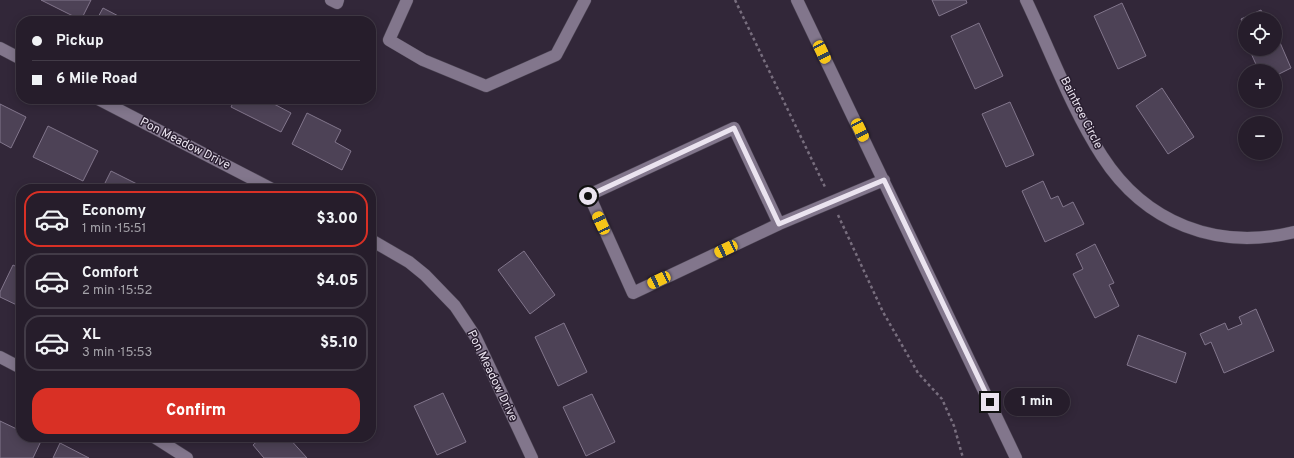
<!DOCTYPE html>
<meta charset="utf-8">
<style>
:root{--surface:#261d2b;--page:#2e2633;--text:#f1f3f6;--muted:#a4a2a9;--line:#423b47;--accent:#d93025}
body{margin:0;font-family:Overpass,sans-serif;background:var(--page);color:var(--text);height:100vh;display:flex;flex-direction:column;font-size:15px;white-space:nowrap}
*{box-sizing:border-box;margin:0}
p{font-size:13px;color:var(--muted)}
.icon{flex:none;width:22px;height:22px;fill:none;stroke:currentColor;stroke-width:2;stroke-linecap:round;stroke-linejoin:round}
.map{position:relative;flex:1;overflow:hidden}
.side{position:absolute;left:16px;top:184px;width:360px;height:258px;display:flex;flex-direction:column;background:var(--surface);border-radius:16px;box-shadow:0 2px 10px #0003,0 0 0 1px var(--line)}
.side>*{flex:none}
.banner{position:absolute;left:16px;top:16px;width:360px;height:88px;border-radius:16px;box-shadow:0 2px 10px #0003,0 0 0 1px var(--line);display:grid;align-content:center;height:88px;padding:0 16px;background:var(--surface)}
.tools{position:absolute;left:1238px;top:12px;display:grid;gap:8px}
.tools a{display:grid;place-items:center;width:44px;height:44px;border-radius:50%;background:var(--surface);box-shadow:0 2px 10px #0003,0 0 0 1px var(--line);font-size:20px}
.end{position:absolute;width:18px;height:18px;margin:-9px;border:5px solid #ebe4f0;background:#111;box-shadow:0 0 0 2px #111}
.from{border-radius:50%}
.bubble{position:absolute;height:28px;border-radius:14px;background:var(--surface);box-shadow:0 2px 10px #0003,0 0 0 1px var(--line);font-size:13px;font-weight:800;line-height:28px;text-align:center}
.car{position:absolute;width:12px;height:24px;margin:-12px -6px;border-radius:5px;box-shadow:0 0 3px 1px #0007;background:linear-gradient(#f5c518 24%,#345 0 40%,#f5c518 0 76%,#345 0 86%,#f5c518 0)}
.banner b{display:flex;align-items:center;gap:14px;height:38px;font-size:15px}
.banner b+b{border-top:1px solid var(--line)}
.banner i{width:10px;height:10px;background:var(--text)}
ul{padding:7px 0 0;list-style:none}
li{display:flex;align-items:center;gap:12px;height:56px;margin:0 8px 6px;padding:0 8px;border:2px solid var(--line);border-radius:16px}
li div{flex:1}
li b{display:block;font-size:15px}
li em{font-style:normal;font-weight:800}
li.selected{border-color:var(--accent)}
li>.icon{width:36px;height:36px;stroke-width:1.5}
.action{display:flex;gap:8px;margin-top:auto;padding:8px 16px}
.action a{flex:1;height:46px;border-radius:16px;background:var(--accent);color:#fff;font-size:16px;font-weight:800;line-height:46px;text-align:center}
.map>svg:first-child{display:block}
.building{fill:#4d4256;stroke:#82768c}
.lines{fill:none;stroke-linecap:round;stroke-linejoin:round}
.minor-casing{stroke:#4b4352;stroke-width:13}
.path{stroke:#786e7e;stroke-width:2.5;stroke-dasharray:3 3;stroke-linecap:butt}
.minor{stroke:#82768c;stroke-width:12}
.route{stroke:#ebe4f0;stroke-width:5}
.labels{text-anchor:middle;dominant-baseline:central;stroke-width:3;stroke-linejoin:round;paint-order:stroke}
.street-label{font-size:12px;fill:#ebe4f0;stroke:#281d2f}
</style>
<div class="map">
<svg width="1294" height="458" viewBox="0 0 1294 458">
<rect width="100%" height="100%" fill="#322739"/>
<!-- building -->
<path class="building" d="M41 0H91L81 20Z
M932 0H966L967 3 939 16Z
M1122 3 1146 56 1118 69 1094 16Z
M103 8 128 21H96Z
M1261 10 1265 19H1245V27L1241 19Z
M979 23 1003 76 975 89 951 36Z
M1278 38 1291 68 1275 76V71H1259L1250 51 1254 49H1275V39Z
M1162 88 1194 137 1168 154 1136 106Z
M235 99H277L274 104 291 113 281 132 231 107Z
M1010 102 1034 155 1006 167 982 114Z
M0 104 26 117 11 148 0 142Z
M307 113 341 130 335 142 351 151 342 170 292 144Z
M48 126 98 151 83 181 33 157Z
M111 171 147 189H102Z
M1043 181 1051 199 1058 196 1063 207 1073 202 1084 224 1045 242 1022 191Z
M1095 244 1114 283 1109 285 1119 306 1095 318 1073 274 1083 269 1076 254Z
M524 251 555 295 530 314 498 270Z
M13 265 21 269V307L0 297V292Z
M1256 309 1274 351 1224 373 1211 342 1205 345 1200 334 1225 323 1228 330 1242 324 1239 317Z
M564 323 587 372 558 386 535 337Z
M1138 335 1186 353 1176 383 1127 365Z
M443 393 466 442 437 455 414 406Z
M592 394 615 442 586 456 563 407Z
M0 421 21 431V437H33L41 441 33 458H0Z
M262 437H288L307 458H264L253 445Z
M60 443 89 458H53Z"/>
<g class="lines">
<!-- minor casing -->
<g class="minor-casing">
<path id="minor" d="M331 0 337 3 338 0
M407 0 389 40 423 60 486 86 556 55 585 0
M797 0 1016 458
M1026 0C1050 50 1072 110 1102 156 1145 223 1217 251 1294 232
M0 48 21 59
M98 99 272 189
M779 224 734 128 589 195 633 293 779 224 884 180
M371 240 409 262 425 275 455 306 475 336 532 458
M0 357 21 368
M154 437 187 458"/>
</g>
<!-- path -->
<path class="path" d="M735 0 825 187
M838 215 883 312 918 373 942 399 954 426 963 458"/>
<!-- minor -->
<use href="#minor" class="minor"/>
</g>
<g class="lines">
<!-- route -->
<path class="route" d="M588 196 734 128 779 224 884 180 990 402"/>
</g>
<g class="labels">
<!-- street labels -->
<g class="street-label">
<text transform="translate(1081 113) rotate(63)">Baintree Circle</text>
<text transform="translate(185 144) rotate(27)">Pon Meadow Drive</text>
<text transform="translate(492 376) rotate(64)">Pon Meadow Drive</text>
</g>
</g>
</svg>
<div class="tools">
<a><svg class="icon" aria-label="locate" viewBox="0 0 24 24"><circle cx="12" cy="12" r="6"/><path d="M12 2v4M12 18v4M2 12h4M18 12h4"/></svg></a>
<a>+</a>
<a>−</a>
</div>
<i class="end from" style="left:588px;top:196px"></i>
<i class="end" style="left:990px;top:402px"></i>
<div class="bubble" style="left:1004px;top:388px;width:66px">1 min</div>
<i class="car" style="left:822px;top:52px;rotate:154deg"></i>
<i class="car" style="left:860px;top:130px;rotate:154deg"></i>
<i class="car" style="left:601px;top:223px;rotate:335deg"></i>
<i class="car" style="left:726px;top:249px;rotate:245deg"></i>
<i class="car" style="left:659px;top:280px;rotate:245deg"></i>
<div class="banner">
<b><i class="from"></i>Pickup</b>
<b><i></i>6 Mile Road</b>
</div>
<section class="side">
<ul>
<li class="selected"><svg class="icon" aria-label="car" viewBox="0 0 24 24"><path d="M5 17H2v-5l4-1 3-4h7l3 4 3 1v5h-3M9 17h6M6 11h13"/><circle cx="7" cy="17" r="2"/><circle cx="17" cy="17" r="2"/></svg><div><b>Economy</b><p>1 min · 15:51</p></div><em>$3.00</em></li>
<li><svg class="icon" aria-label="car" viewBox="0 0 24 24"><path d="M5 17H2v-5l4-1 3-4h7l3 4 3 1v5h-3M9 17h6M6 11h13"/><circle cx="7" cy="17" r="2"/><circle cx="17" cy="17" r="2"/></svg><div><b>Comfort</b><p>2 min · 15:52</p></div><em>$4.05</em></li>
<li><svg class="icon" aria-label="car" viewBox="0 0 24 24"><path d="M5 17H2v-5l4-1 3-4h7l3 4 3 1v5h-3M9 17h6M6 11h13"/><circle cx="7" cy="17" r="2"/><circle cx="17" cy="17" r="2"/></svg><div><b>XL</b><p>3 min · 15:53</p></div><em>$5.10</em></li>
</ul>
<div class="action"><a>Confirm</a></div>
</section>
</div>
